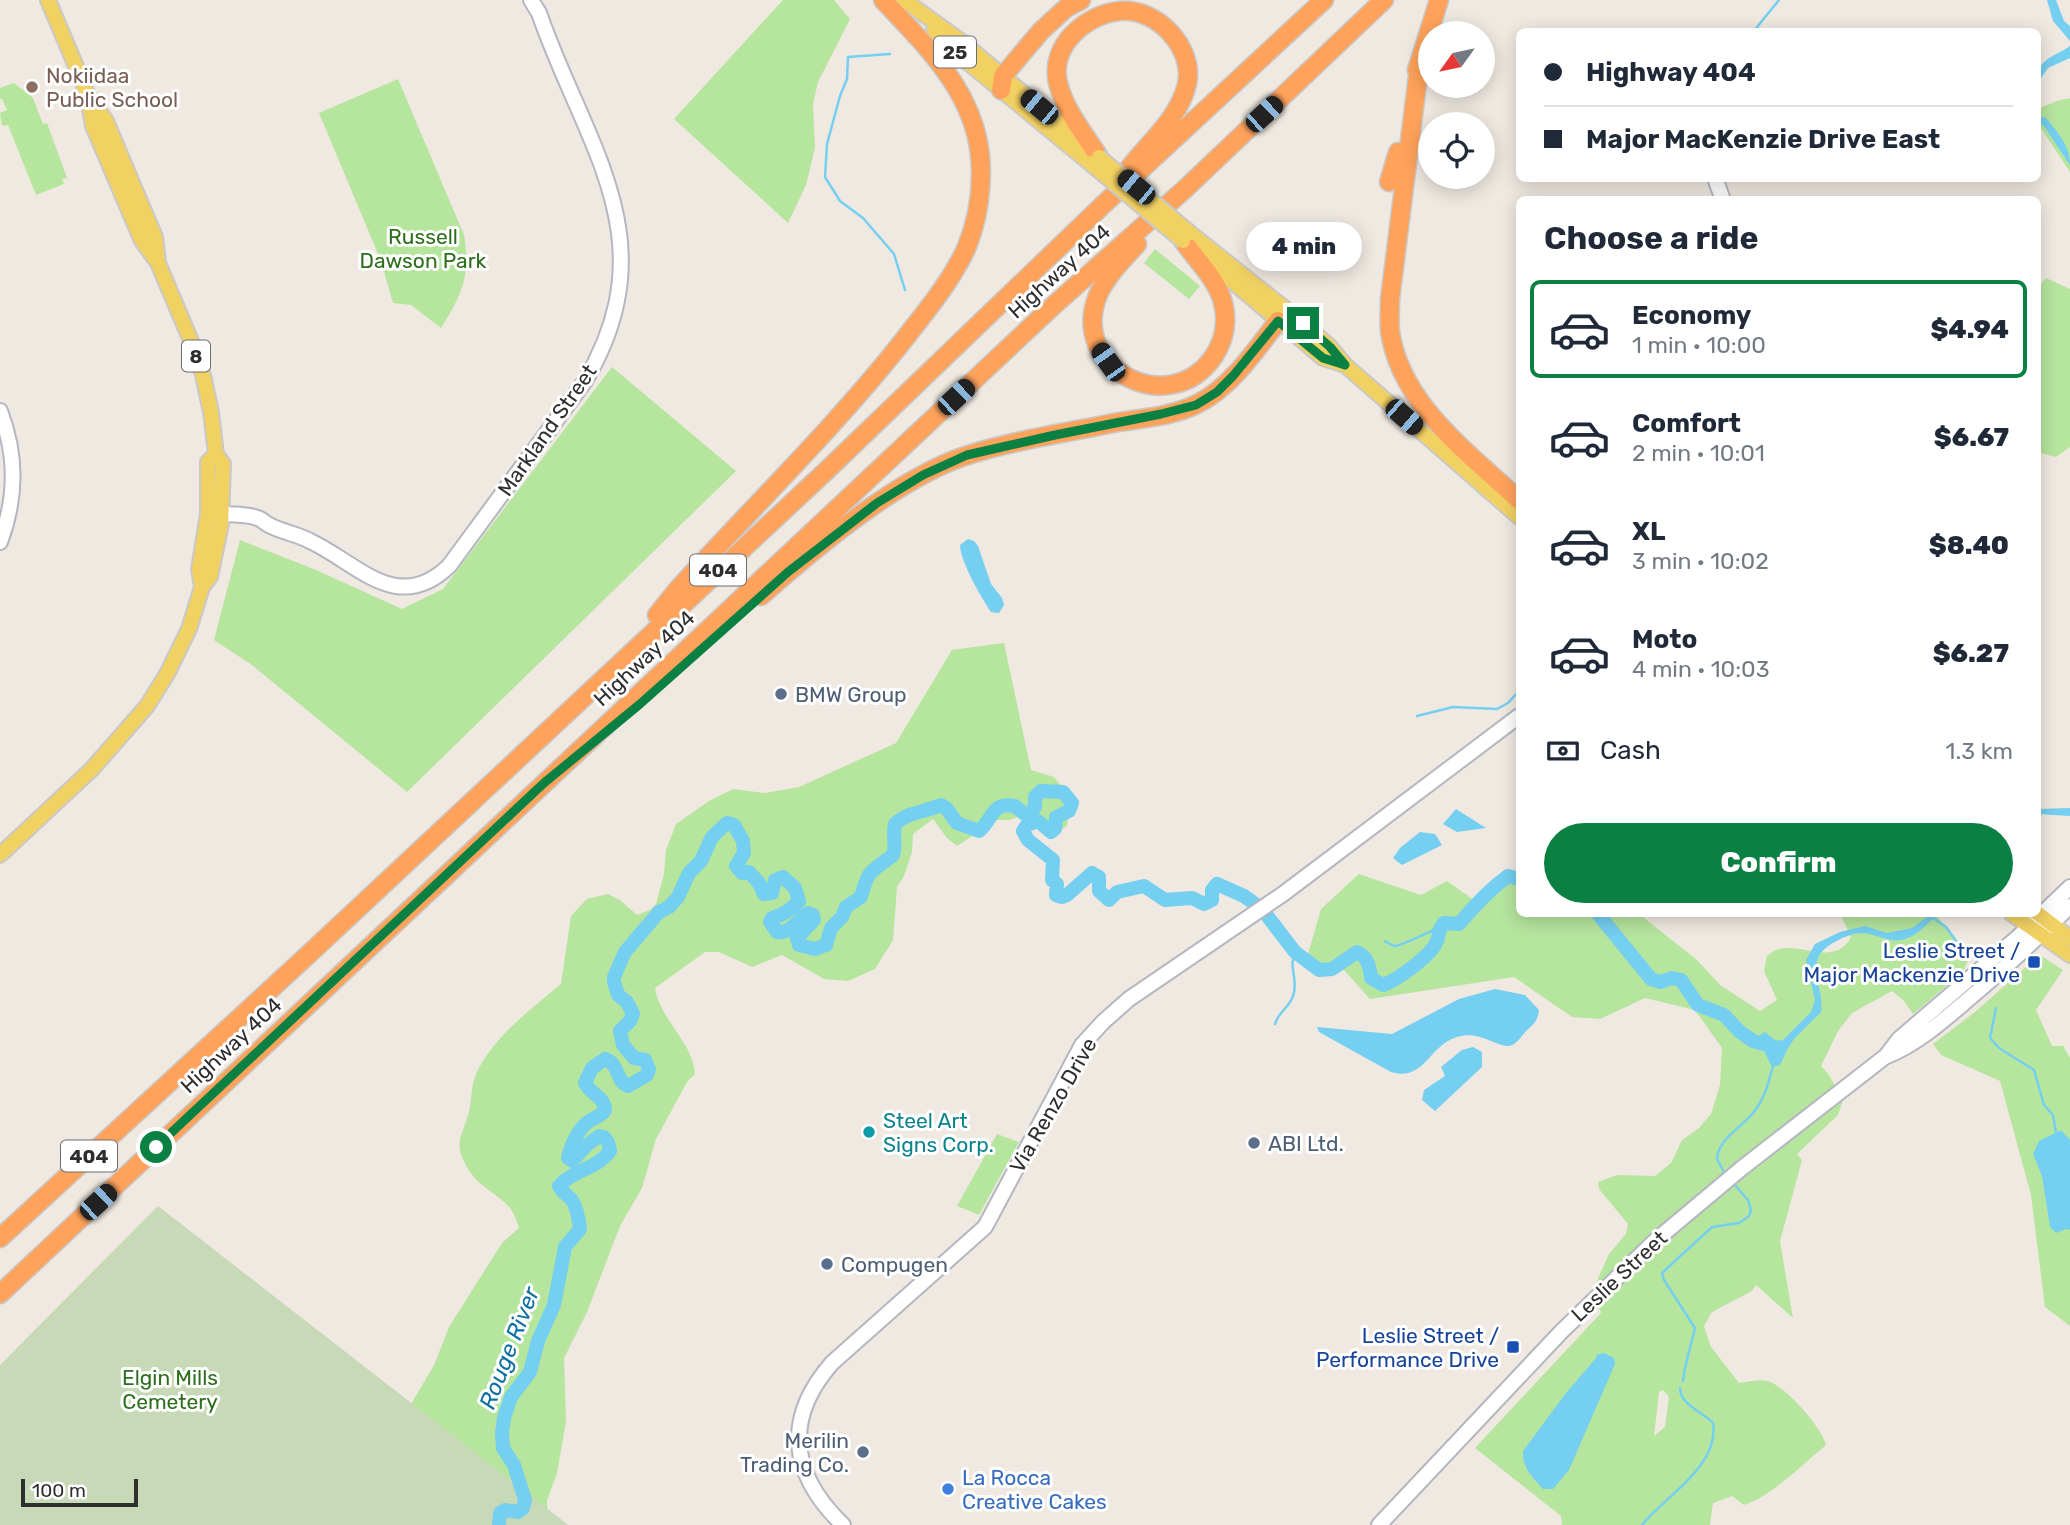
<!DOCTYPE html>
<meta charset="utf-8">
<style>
:root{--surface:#fff;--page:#f2f2f3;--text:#1f2937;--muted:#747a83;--line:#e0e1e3;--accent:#0b8043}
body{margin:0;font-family:Rubik,sans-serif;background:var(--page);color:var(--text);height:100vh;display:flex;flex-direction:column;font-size:26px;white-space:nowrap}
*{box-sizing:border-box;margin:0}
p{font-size:23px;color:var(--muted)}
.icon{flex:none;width:38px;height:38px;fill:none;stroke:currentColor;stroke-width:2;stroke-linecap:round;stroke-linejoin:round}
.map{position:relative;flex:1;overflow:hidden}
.panel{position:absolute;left:1516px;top:196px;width:525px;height:721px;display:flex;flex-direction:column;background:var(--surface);border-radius:10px;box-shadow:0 4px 18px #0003}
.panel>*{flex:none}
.top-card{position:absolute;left:1516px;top:28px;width:525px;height:154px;border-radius:10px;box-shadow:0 4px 18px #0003;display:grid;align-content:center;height:154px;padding:0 28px;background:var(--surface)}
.needle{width:46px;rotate:237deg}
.fabs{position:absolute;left:1418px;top:21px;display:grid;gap:14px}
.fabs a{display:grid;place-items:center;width:77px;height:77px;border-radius:50%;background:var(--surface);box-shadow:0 4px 18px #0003;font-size:35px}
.scale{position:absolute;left:21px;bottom:18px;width:117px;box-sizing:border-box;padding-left:7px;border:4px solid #2e2e2e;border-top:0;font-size:19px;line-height:24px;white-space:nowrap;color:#2e2e2e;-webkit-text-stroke:5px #fff;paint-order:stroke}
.end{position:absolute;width:32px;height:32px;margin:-16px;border:9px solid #0b8043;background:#fff;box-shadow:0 0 0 4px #fff}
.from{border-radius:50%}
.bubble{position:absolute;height:49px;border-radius:24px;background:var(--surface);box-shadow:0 4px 18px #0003;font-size:23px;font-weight:800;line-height:49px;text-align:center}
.car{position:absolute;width:21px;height:42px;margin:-21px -10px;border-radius:9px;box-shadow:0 0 5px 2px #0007;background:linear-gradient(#222 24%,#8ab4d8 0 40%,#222 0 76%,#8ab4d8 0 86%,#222 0)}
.top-card b{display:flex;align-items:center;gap:24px;height:66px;font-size:26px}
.top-card b+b{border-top:2px solid var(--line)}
.top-card i{width:18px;height:18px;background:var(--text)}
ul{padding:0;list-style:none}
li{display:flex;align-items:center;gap:21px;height:98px;margin:0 14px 10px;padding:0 14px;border:4px solid transparent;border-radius:10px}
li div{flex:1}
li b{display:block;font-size:26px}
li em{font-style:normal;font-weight:800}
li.active{border-color:var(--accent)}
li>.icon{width:63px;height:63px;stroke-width:1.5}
h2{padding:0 28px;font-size:32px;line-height:84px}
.pay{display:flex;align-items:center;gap:18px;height:77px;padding:0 28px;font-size:26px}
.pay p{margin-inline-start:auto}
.primary-button{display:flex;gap:14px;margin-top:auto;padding:14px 28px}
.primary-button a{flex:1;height:80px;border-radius:42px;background:var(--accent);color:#fff;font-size:28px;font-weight:800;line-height:80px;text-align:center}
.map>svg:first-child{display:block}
.green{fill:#b6e59e;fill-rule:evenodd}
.cemetery{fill:#c8d9b8}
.water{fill:#75cff0}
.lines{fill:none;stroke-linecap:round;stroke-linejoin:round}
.stream{stroke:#75cff0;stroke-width:2.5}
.river{stroke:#75cff0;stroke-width:14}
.secondary-casing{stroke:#b4b7c1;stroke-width:18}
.primary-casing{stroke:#c9c9c9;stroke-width:18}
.highway-casing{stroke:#c9c9c9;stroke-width:21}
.secondary{stroke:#fff;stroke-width:14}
.primary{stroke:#f2d163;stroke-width:14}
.highway{stroke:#ffa35c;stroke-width:18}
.primary-bridge-casing{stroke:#c9c9c9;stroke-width:18;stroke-linecap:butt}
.primary-bridge{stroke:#f2d163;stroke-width:14}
.route{stroke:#0b8043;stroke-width:9}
.education-dot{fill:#8d6e63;stroke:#fff;stroke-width:2.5}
.service-dot{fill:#5c6f8a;stroke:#fff;stroke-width:2.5}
.transit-dot{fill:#1a4fb4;stroke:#fff;stroke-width:2.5}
.culture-dot{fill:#0f9aa8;stroke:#fff;stroke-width:2.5}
.shop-dot{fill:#3f7fe0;stroke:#fff;stroke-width:2.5}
.labels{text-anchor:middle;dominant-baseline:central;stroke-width:6;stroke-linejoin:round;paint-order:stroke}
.shield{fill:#fff;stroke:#6d6d6d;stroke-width:2}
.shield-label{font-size:19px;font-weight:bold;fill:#2e2e2e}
.education-label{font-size:21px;fill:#785e54;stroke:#fff;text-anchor:start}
.park-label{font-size:21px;fill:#2c6e1b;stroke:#fff}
.street-label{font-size:21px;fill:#2e2e2e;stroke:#fff}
.service-label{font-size:21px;fill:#4e5e75;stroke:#fff;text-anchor:start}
.transit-label{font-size:21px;fill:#164399;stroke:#fff;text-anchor:end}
.culture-label{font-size:21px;fill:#0d838f;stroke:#fff;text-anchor:start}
.shop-label{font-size:21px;fill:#366cbe;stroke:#fff;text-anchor:start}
.water-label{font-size:23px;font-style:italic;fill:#0d6fa3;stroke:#fff}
</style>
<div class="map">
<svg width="2070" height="1525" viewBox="0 0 2070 1525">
<rect width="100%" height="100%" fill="#efe9e1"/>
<!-- green -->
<path class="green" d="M783 0H834L850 19 818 82 813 104 815 148 806 185 788 223 674 119Z
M398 79 464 235C471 275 462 295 441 328L411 305 393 303 381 261 319 113Z
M14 83 33 98 43 124 47 123 67 178 62 179 64 184 36 195 8 125 2 126 0 113 7 110 2 99H0V88Z
M2070 98V172L2037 122V109L2057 101Z
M1155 249 1200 286 1189 299 1144 263Z
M2046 278 2070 289V447L2056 457 2037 452V289Z
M612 367 736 471 407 792 252 665 214 640 240 540 316 570 402 609 443 589Z
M1004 643 1031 770 1054 777 1070 797 1067 826 1053 834C1041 829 1037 819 1025 814L1009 820H997L957 846 947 838 933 819 913 834 912 852 904 876 897 887 893 940 875 969 848 981 824 979 782 955 752 967 719 952H705L655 988C660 1020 693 1042 695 1074L687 1082 656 1139 642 1188 620 1226 587 1312 564 1358 566 1422 557 1473 547 1501 548 1524 410 1406 434 1365 449 1327 502 1243 519 1228C517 1222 514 1213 510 1208 498 1194 481 1188 470 1172 451 1142 462 1140 469 1111 472 1099 471 1085 476 1074 494 1036 530 1010 561 984L571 916 587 899 608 894 620 900 637 915 650 910 656 904 664 874 666 850 676 824 709 801 733 789 765 793 799 787 896 743 952 650Z
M1359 874 1421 895 1447 881 1478 903 1508 881H1519V914H1639L1697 960 1720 985 1760 1011 1777 1000 1764 971 1767 956C1770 954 1772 951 1776 950 1800 941 1835 968 1851 937L1840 914H1935L1970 956 1963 972 1913 1014 1904 1001 1892 991 1852 1013 1838 1031 1821 1066 1829 1075 1843 1100 1838 1115 1797 1154 1802 1160 1780 1241 1793 1318 1756 1285 1752 1291 1712 1312 1704 1326 1711 1347 1739 1383C1748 1382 1759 1379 1767 1381 1784 1384 1823 1429 1826 1445 1800 1466 1775 1494 1744 1505L1732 1496 1713 1503 1710 1525H1562L1561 1516 1475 1448 1601 1313 1593 1290 1609 1254 1626 1234 1628 1224 1599 1189 1598 1182 1617 1175 1655 1176 1671 1163 1682 1140 1699 1128 1711 1114 1720 1085 1722 1048 1695 1010 1645 998 1600 1019 1572 1017 1514 977 1370 999 1345 971 1307 958 1321 909ZM1663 1390 1669 1397 1665 1427 1654 1436 1659 1392Z
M2040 955 2063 970 2036 1010 2052 1046H2063L2070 1058V1326L2045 1307 2031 1195 2000 1081 1941 1055 1933 1044 1975 1012 2028 965 2031 967Z
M997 1134 1019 1142 979 1215 957 1206Z"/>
<!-- cemetery -->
<path class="cemetery" d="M158 1206 567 1524 568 1525H0V1365Z"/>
<!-- water -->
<path class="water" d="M2047 0H2056L2064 21 2070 26V41L2053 21Z
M2070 46V58L2048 68 2037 84C2037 57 2053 58 2070 46Z
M2037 116 2046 118C2058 133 2070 145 2070 165L2044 126 2037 122Z
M968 539 974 541 978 546 991 584 1002 598 1004 605 999 613 991 612C981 597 960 561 960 545Z
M2070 808V816L2037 814V809Z
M1456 809 1486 828 1457 832 1443 824Z
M1420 832 1435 834 1442 845 1402 865 1393 858 1400 848Z
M1931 914H1939C1928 922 1919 935 1905 939 1889 944 1878 934 1863 933 1850 932 1822 946 1818 958 1812 975 1824 994 1821 1012L1794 1039 1787 1050 1780 1065 1772 1067 1757 1037 1765 1032 1776 1041 1783 1040 1811 1012 1815 1000 1806 960 1815 944 1840 932 1865 926 1887 933 1912 928Z
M1495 989 1525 995 1539 1010C1538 1021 1533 1025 1525 1032 1522 1036 1518 1041 1514 1044 1499 1054 1480 1023 1448 1041 1427 1053 1421 1081 1391 1072L1319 1032 1317 1027 1392 1034 1459 999Z
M1473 1047 1482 1052V1067L1435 1111 1422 1100 1424 1090 1445 1076 1441 1067 1462 1050Z
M2061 1130 2070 1140V1230L2066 1229 2056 1233 2050 1227 2042 1176 2033 1154 2039 1141Z
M1604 1353 1614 1358 1615 1364 1569 1470 1553 1489H1543C1532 1477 1522 1468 1523 1451L1566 1393 1597 1357 1596 1355Z"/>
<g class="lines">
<!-- stream -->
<path class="stream" d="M1753 32 1779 0
M890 54 848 57 847 79 840 96 827 144 825 177 840 201 863 218 894 254 905 290
M1417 716 1453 707 1497 709 1508 703 1519 691
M1933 918 1946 927 1962 949 1963 955
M1385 941C1388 943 1392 946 1395 946 1401 946 1430 931 1439 928
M1996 1008 1990 1038 1999 1048 2034 1070 2044 1105 2053 1115 2056 1132
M1275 1024C1278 1012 1290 1007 1293 996 1299 981 1288 967 1295 952
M1725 1174 1717 1159C1718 1139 1741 1128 1754 1112 1765 1098 1768 1084 1773 1066
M1683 1381C1685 1362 1691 1346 1695 1328L1664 1280 1662 1273 1712 1227 1739 1223 1749 1216 1751 1210 1748 1200 1732 1182
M1642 1525C1665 1496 1720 1466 1713 1423 1703 1412 1680 1405 1680 1388"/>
<!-- river -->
<path class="river" d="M1598 914 1651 979 1661 982 1672 978 1681 980 1698 1005 1724 1015 1739 1031 1753 1041 1778 1048
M499 1525 500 1513 505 1510 518 1512 523 1508 525 1500 514 1465 503 1448 502 1433 504 1418 511 1397 530 1372 538 1341 554 1305 565 1247 580 1229C579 1221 577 1206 571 1199 567 1194 562 1193 559 1186 573 1170 597 1169 610 1151L608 1142 604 1137 599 1136 587 1145 572 1161 568 1158C571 1144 579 1127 591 1120 598 1116 601 1116 605 1110 605 1097 590 1094 585 1083L592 1068 605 1059C620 1064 615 1081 628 1086L647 1075 649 1069 645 1060 634 1058 623 1045 620 1031 630 1021 633 1014 627 1002 618 995 614 982V977L625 952 659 912 669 907 678 897 689 873 701 861 712 837 727 823 734 825 743 841 744 853 736 866 742 873 749 872 759 883 764 894 772 893 775 880 783 877 795 888 799 901C791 910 783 915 772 918L770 922 777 932C791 934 798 919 808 913L813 915 814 920 797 938 799 945 815 949 826 945 831 928 842 917 846 907 861 897C869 867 871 873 893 855 897 844 892 836 895 824 907 812 925 812 941 805L946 808 957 823 979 831C993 820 991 801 1015 806L1028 817 1035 807V797L1041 791 1063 792 1072 803 1069 811 1056 817 1055 829 1051 832 1038 821 1027 825 1023 831 1028 840 1053 860 1052 880 1057 884 1056 895 1062 897 1067 895 1092 873 1099 877V891L1109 900 1117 892 1144 886 1165 900 1192 898 1204 904 1212 900V890L1217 884 1244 896 1262 909 1295 952 1319 970 1332 969 1357 952C1368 957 1370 968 1371 978L1383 985C1396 981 1430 956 1436 943 1441 935 1436 931 1444 923L1459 924C1474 906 1489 890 1508 876L1519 879"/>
<!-- secondary casing -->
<g class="secondary-casing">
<path id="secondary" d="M1715 178 1723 200
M0 411C17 455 17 497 0 542
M212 514C227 515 247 513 260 519 264 521 266 524 269 525 282 532 297 534 310 541 356 562 397 616 449 566L585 381C669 239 585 146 539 13L531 0
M1887 1056C1919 1043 1945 1019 1971 997 2005 968 2037 938 2070 906
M843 1525C790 1474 783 1419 832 1363L985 1227 1082 1045 1103 1022 1129 999 1283 894 1519 716
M1379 1525 1561 1332 1656 1240 1742 1168 1886 1056 1899 1039 2018 937 2070 887"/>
</g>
<!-- primary casing -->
<g class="primary-casing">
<path id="primary" d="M48 0 88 95 106 121 130 178 155 237 158 262
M904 0 962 42 1087 147
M934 30 954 51 1090 163
M1190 233 1303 323 1330 347 1345 365 1519 517
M1201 255 1323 358 1345 365
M202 587 199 569 208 514V462L216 454
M0 855 92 769 147 706 167 674 189 629 202 587 210 577 221 524 223 464 216 454 211 412 203 375 191 341 158 263 142 241 93 126 88 95
M2037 913 2070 938
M2012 914 2070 955"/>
</g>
<!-- highway casing -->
<g class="highway-casing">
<path id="highway" d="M1420 60 1390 299C1390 309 1389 321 1390 331 1400 404 1469 453 1519 500
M1417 70 1439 0
M1001 90 1003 76 1041 31 1066 8 1081 0
M1099 157C1084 133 1065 111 1058 83 1049 46 1086 14 1120 11 1156 7 1195 48 1187 84 1179 119 1148 143 1127 171
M1389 182 1398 152
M1137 244C1124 259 1106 276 1098 295 1068 369 1170 421 1214 356 1225 339 1228 319 1222 299 1215 278 1196 259 1183 241
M761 596C815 548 899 477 968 455 1016 440 1069 432 1119 422 1144 418 1173 416 1197 404 1230 388 1256 350 1278 321
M657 615 678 589C753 507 834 428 903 341 926 311 950 283 966 249 978 220 983 186 980 155 973 90 925 45 883 0
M0 1238 310 953 825 472 1105 203 1324 0
M0 1294 1053 306 1185 189 1384 0"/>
</g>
<!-- secondary -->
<use href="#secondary" class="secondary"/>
<!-- primary -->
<use href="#primary" class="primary"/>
<!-- highway -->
<use href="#highway" class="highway"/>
<!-- primary-bridge casing -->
<g class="primary-bridge-casing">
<path id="primary-bridge" d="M1099 157 1190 233
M1090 163 1183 241"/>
</g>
<!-- primary-bridge -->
<use href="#primary-bridge" class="primary-bridge"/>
</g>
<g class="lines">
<!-- route -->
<path class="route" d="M156 1147 544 783 640 704 788 572 877 503 923 475 967 455 1055 435 1161 414 1196 405 1217 392 1233 376 1278 321 1323 358 1345 365 1330 347 1303 323"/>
</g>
<!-- markers -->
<circle class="education-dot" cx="32" cy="87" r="7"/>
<g class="service-dot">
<circle cx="781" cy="694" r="7"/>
<circle cx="1254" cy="1143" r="7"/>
<circle cx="827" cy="1264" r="7"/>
<circle cx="863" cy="1452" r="7"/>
</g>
<g class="transit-dot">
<rect x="2027" y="955" width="14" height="14" rx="3.5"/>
<rect x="1506" y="1340" width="14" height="14" rx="3.5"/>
</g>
<circle class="culture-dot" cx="869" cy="1132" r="7"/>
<circle class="shop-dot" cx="948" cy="1489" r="7"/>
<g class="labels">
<!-- shield labels -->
<g class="shield">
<rect x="934" y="36.5" width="42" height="31" rx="5"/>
<rect x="182" y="340.5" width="28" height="31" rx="5"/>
<rect x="690" y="554.5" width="56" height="31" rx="5"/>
<rect x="61" y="1140.5" width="56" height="31" rx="5"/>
</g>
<g class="shield-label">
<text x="955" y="52">25</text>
<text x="196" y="356">8</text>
<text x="718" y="570">404</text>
<text x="89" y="1156">404</text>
</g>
<!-- education labels -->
<g class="education-label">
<text x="46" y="75">Nokiidaa<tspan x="46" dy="24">Public School</tspan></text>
</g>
<!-- park labels -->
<g class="park-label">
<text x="423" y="236">Russell<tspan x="423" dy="24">Dawson Park</tspan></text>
<text x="170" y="1377">Elgin Mills<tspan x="170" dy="24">Cemetery</tspan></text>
</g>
<!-- street labels -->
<g class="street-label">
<text transform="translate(1059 271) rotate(-42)">Highway 404</text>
<text transform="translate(547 430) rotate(-55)">Markland Street</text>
<text transform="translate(644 658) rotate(-43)">Highway 404</text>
<text transform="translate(231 1045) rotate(-43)">Highway 404</text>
<text transform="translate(1053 1105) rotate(-60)">Via Renzo Drive</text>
<text transform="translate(1619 1276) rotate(-43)">Leslie Street</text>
</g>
<!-- service labels -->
<g class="service-label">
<text x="795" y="694">BMW Group</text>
<text x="1268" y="1143">ABI Ltd.</text>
<text x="841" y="1264">Compugen</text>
<text x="849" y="1440" text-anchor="end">Merilin<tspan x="849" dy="24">Trading Co.</tspan></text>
</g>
<!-- transit labels -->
<g class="transit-label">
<text x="2020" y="950">Leslie Street /<tspan x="2020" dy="24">Major Mackenzie Drive</tspan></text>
<text x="1499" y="1335">Leslie Street /<tspan x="1499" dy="24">Performance Drive</tspan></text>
</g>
<!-- culture labels -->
<g class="culture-label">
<text x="883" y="1120">Steel Art<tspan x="883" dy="24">Signs Corp.</tspan></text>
</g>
<!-- shop labels -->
<g class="shop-label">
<text x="962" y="1477">La Rocca<tspan x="962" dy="24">Creative Cakes</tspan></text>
</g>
<!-- water labels -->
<g class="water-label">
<text transform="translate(509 1348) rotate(-69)">Rouge River</text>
</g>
</g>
</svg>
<div class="fabs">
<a><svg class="needle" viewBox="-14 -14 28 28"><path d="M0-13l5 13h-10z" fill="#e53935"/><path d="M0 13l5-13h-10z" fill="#747a83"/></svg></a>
<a><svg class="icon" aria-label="locate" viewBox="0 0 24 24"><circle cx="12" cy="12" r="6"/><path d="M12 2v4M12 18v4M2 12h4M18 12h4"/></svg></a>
</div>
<div class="scale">100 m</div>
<i class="end from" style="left:156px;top:1147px"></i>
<i class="end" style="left:1303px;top:323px"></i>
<div class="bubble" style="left:1246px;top:222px;width:116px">4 min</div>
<i class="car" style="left:1039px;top:107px;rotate:310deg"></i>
<i class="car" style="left:1264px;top:114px;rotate:47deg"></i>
<i class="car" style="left:1136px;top:187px;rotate:310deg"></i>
<i class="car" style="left:1108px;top:362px;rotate:325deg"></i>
<i class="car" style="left:956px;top:397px;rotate:47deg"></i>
<i class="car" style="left:1404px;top:417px;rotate:131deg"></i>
<i class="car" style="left:98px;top:1202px;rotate:47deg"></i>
<div class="top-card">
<b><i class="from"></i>Highway 404</b>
<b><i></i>Major MacKenzie Drive East</b>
</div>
<section class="panel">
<h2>Choose a ride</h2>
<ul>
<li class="active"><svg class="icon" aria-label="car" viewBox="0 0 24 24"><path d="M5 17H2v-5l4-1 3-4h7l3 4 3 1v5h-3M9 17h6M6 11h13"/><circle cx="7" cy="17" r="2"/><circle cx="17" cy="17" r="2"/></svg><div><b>Economy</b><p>1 min · 10:00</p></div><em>$4.94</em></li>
<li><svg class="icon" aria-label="car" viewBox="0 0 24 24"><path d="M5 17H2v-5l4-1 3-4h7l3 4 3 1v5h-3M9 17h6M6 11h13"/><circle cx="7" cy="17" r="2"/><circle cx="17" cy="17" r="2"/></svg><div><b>Comfort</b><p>2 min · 10:01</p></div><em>$6.67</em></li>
<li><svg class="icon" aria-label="car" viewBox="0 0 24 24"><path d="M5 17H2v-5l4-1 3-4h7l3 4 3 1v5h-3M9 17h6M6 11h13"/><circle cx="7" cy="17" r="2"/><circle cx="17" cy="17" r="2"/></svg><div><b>XL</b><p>3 min · 10:02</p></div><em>$8.40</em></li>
<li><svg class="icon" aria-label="car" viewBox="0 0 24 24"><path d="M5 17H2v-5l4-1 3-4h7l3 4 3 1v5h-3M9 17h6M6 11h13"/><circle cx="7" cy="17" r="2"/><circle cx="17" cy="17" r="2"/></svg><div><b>Moto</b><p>4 min · 10:03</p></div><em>$6.27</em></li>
</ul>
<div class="pay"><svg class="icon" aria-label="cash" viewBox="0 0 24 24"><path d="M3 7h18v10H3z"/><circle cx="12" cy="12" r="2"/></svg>Cash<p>1.3 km</p></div>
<div class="primary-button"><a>Confirm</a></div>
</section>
</div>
